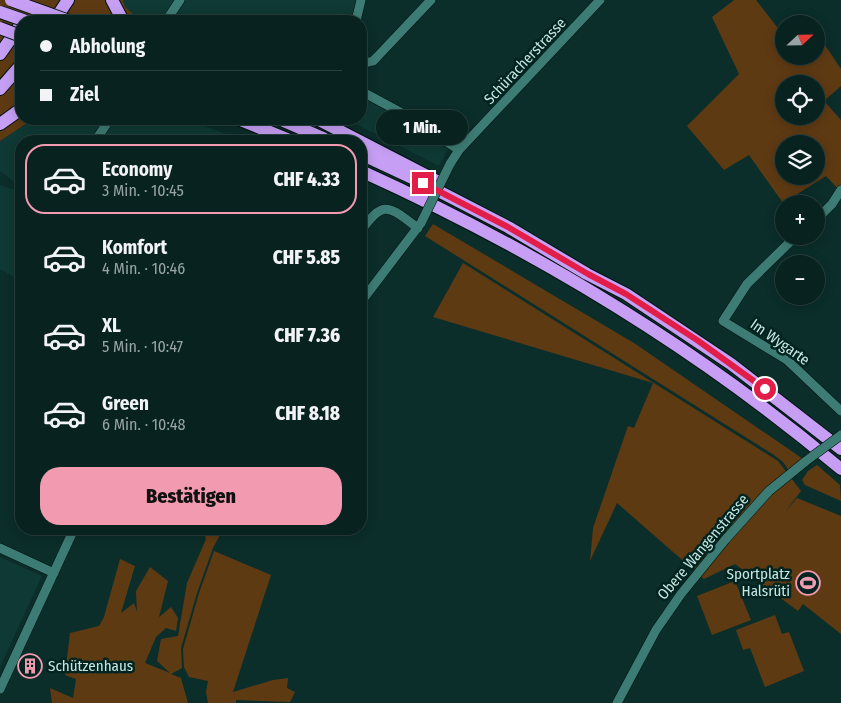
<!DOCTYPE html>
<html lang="de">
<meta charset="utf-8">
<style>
:root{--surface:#082220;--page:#162f2d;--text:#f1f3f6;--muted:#98a4a5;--line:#293f3e;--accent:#f29aaf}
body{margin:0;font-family:"Fira Sans Condensed",sans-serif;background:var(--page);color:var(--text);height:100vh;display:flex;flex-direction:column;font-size:19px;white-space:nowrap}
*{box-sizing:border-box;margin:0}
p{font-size:16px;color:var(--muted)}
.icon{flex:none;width:28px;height:28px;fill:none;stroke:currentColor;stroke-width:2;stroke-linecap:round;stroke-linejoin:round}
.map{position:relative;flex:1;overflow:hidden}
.drawer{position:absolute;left:15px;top:135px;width:352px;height:400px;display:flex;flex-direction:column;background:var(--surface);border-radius:20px;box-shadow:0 2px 12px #0003,0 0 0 1px var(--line)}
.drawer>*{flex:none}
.hud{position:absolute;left:15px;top:15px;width:352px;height:110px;border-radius:20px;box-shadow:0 2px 12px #0003,0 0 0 1px var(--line);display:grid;align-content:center;height:110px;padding:0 25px;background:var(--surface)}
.needle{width:32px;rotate:68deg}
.buttons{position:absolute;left:775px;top:15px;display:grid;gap:10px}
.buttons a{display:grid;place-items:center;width:50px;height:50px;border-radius:50%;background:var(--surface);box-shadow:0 2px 12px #0003,0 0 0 1px var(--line);font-size:25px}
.end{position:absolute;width:22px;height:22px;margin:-11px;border:6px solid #e11d48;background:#fff;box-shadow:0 0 0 2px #fff}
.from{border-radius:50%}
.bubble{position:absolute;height:35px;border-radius:18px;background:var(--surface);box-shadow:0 2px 12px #0003,0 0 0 1px var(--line);font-size:16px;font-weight:800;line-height:35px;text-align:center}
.hud b{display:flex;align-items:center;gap:18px;height:48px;font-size:19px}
.hud b+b{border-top:1px solid var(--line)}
.hud i{width:12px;height:12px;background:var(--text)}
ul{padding:9px 0 0;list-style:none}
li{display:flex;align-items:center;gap:15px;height:70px;margin:0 10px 8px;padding:0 15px;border:2px solid transparent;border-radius:20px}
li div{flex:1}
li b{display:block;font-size:19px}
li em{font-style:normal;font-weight:800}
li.active{border-color:var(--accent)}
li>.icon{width:45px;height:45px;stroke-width:1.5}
.primary-button{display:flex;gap:10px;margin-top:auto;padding:10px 25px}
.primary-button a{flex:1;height:58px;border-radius:20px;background:var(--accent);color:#111;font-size:20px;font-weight:800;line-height:58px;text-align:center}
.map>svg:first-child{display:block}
.built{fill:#0f3934}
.green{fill:#5e3a13;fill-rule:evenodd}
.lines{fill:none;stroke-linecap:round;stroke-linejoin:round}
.minor-casing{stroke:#021412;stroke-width:10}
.highway-casing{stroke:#021412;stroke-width:14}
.minor{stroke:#3d7c74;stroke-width:9}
.highway{stroke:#c69ff4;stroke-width:12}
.minor-bridge-casing{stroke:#021412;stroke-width:10;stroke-linecap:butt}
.highway-bridge-casing{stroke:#021412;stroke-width:14;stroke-linecap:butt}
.minor-bridge{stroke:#3d7c74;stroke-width:9}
.highway-bridge{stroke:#c69ff4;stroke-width:12}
.route{stroke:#e11d48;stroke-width:6}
.labels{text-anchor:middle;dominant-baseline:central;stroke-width:5;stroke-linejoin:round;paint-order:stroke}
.street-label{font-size:15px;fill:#c7e6e1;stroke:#012420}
.poi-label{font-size:15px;fill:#c7e6e1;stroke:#012420;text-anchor:end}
</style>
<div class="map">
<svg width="841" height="703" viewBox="0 0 841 703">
<rect width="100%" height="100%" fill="#0b2e2a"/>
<!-- built -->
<path class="built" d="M123 0H357L351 21H141L125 7Z
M361 94 451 143 439 166 346 119H361Z
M33 119H185L245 141H21V187L0 171V141Z
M0 185 21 192V281L0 269Z
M0 557 42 576 0 667Z"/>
<!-- green -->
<path class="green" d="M0 0H123L125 7 141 21H21V119H33L0 141Z
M734 0H756L784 36V56H816V37L819 36 841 69V86L824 101 841 120V183L839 190 826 176 783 203 749 155 724 170 687 126 739 74 712 17ZM784 84H816V116H784ZM784 144H816V176H784Z
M433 224 634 343 806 461 790 472 783 462 774 455 425 236Z
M463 263 778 461 801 491 785 512 797 498 841 516V634L803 604 798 611 735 564 704 579 617 503 590 561 593 528 628 426 634 428 653 383 433 317Z
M817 465 840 485 841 501 805 485 802 480 808 471Z
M203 529H223L213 548 197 593 181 648 182 668 171 674 181 678 188 703H52L50 688 73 698 76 679 65 675 70 633 99 626 104 617 120 559 135 566 121 613 134 603 137 612 136 591 150 567 168 581 159 617 171 607 178 618 176 631 166 628 156 637 145 663 170 673 157 661 161 639 178 636 187 583 206 539Z
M214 551 271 575 233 692 273 680 288 678 287 688 295 692 290 702 236 700V703H208L206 692 208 681 189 677 184 667 183 649 199 593Z
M735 581 751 620 712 635 697 596Z
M775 615 782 634 789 632 804 671 765 687 750 648 743 650 736 630Z"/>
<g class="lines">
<!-- minor casing -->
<g class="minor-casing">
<path id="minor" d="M166 21 180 0
M356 21 361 0
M361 64 373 61 377 57 431 0
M361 91 409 117 459 150
M95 141 110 119
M299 141 315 119
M450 164 459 150 600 0
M816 220 832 204 841 190
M361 231C384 198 389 207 418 228
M796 236 747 284 723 321 787 360 841 411
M361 302 421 223
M0 548 54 573
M0 689 74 529
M617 703 656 630 681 594 725 540 769 491 806 461"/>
</g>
<!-- highway casing -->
<g class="highway-casing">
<path id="highway" d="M112 0 123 21
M54 21 68 0
M0 54 21 24
M0 89 21 65
M238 119 292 141
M317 119 437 181
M0 124 21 109
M361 154 423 183 508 227 587 274 626 294 731 364 841 449
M361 171C533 249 696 347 841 469"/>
</g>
<!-- minor -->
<use href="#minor" class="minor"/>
<!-- highway -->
<use href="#highway" class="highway"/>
<!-- minor-bridge casing -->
<g class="minor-bridge-casing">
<path id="minor-bridge" d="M421 223 450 164
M806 461 841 435"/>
</g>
<!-- highway-bridge casing -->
<g class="highway-bridge-casing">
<path id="highway-bridge" d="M11 0 69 21
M0 12 26 21
M0 28 21 36
M279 119 323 138"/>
</g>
<!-- minor-bridge -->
<use href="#minor-bridge" class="minor-bridge"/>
<!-- highway-bridge -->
<use href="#highway-bridge" class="highway-bridge"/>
</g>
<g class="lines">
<!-- route -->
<path class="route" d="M423 183 508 227 588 274 626 294 697 340 765 389"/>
</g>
<!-- icons -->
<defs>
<g id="stadium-ring" transform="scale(1.25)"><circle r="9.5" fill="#012420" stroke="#f29aaf" stroke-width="1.5"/><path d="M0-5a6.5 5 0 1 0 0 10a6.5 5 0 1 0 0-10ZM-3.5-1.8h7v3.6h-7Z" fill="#f29aaf"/></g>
<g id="building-ring" transform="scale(1.25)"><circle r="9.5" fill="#012420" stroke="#f29aaf" stroke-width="1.5"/><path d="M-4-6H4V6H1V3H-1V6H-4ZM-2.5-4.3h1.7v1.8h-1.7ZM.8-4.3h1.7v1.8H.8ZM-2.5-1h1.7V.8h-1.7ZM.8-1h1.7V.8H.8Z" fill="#f29aaf"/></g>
</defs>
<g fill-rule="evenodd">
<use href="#stadium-ring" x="808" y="583"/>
<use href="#building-ring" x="30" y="666"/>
</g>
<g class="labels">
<!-- street labels -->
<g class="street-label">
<text transform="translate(525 61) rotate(-47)">Schüracherstrasse</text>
<text transform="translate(780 342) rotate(35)">Im Wygarte</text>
<text transform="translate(703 547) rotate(-50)">Obere Wangenstrasse</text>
</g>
<!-- poi labels -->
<g class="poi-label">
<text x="790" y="574">Sportplatz<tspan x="790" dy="17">Halsrüti</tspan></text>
<text x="48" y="666" text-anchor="start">Schützenhaus</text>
</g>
</g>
</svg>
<div class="buttons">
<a><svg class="needle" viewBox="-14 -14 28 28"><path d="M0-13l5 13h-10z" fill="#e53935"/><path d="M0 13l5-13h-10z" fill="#98a4a5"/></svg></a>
<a><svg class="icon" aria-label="locate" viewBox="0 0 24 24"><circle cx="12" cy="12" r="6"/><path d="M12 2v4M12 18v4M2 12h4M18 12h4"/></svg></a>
<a><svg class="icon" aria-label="layers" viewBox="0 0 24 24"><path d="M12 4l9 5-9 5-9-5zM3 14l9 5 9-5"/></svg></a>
<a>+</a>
<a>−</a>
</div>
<i class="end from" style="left:765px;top:389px"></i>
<i class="end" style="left:423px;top:183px"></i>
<div class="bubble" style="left:376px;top:110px;width:92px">1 Min.</div>
<div class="hud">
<b><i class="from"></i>Abholung</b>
<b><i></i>Ziel</b>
</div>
<section class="drawer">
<ul>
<li class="active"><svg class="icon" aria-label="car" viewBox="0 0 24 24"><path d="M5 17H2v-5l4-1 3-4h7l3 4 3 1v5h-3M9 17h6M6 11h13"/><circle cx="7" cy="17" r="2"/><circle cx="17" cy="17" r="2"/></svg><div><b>Economy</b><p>3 Min. · 10:45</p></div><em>CHF 4.33</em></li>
<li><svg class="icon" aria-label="car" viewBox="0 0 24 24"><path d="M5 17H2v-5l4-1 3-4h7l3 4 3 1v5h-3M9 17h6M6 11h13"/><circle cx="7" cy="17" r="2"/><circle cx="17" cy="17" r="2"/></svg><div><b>Komfort</b><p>4 Min. · 10:46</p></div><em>CHF 5.85</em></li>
<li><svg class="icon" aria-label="car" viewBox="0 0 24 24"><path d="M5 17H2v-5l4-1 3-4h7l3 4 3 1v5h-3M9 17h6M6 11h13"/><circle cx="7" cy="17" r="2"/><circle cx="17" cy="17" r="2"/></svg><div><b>XL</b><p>5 Min. · 10:47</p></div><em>CHF 7.36</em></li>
<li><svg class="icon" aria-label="car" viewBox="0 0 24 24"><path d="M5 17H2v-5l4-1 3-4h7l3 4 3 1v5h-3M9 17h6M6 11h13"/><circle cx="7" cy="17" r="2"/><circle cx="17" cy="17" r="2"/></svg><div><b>Green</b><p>6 Min. · 10:48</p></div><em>CHF 8.18</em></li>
</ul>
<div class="primary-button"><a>Bestätigen</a></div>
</section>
</div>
